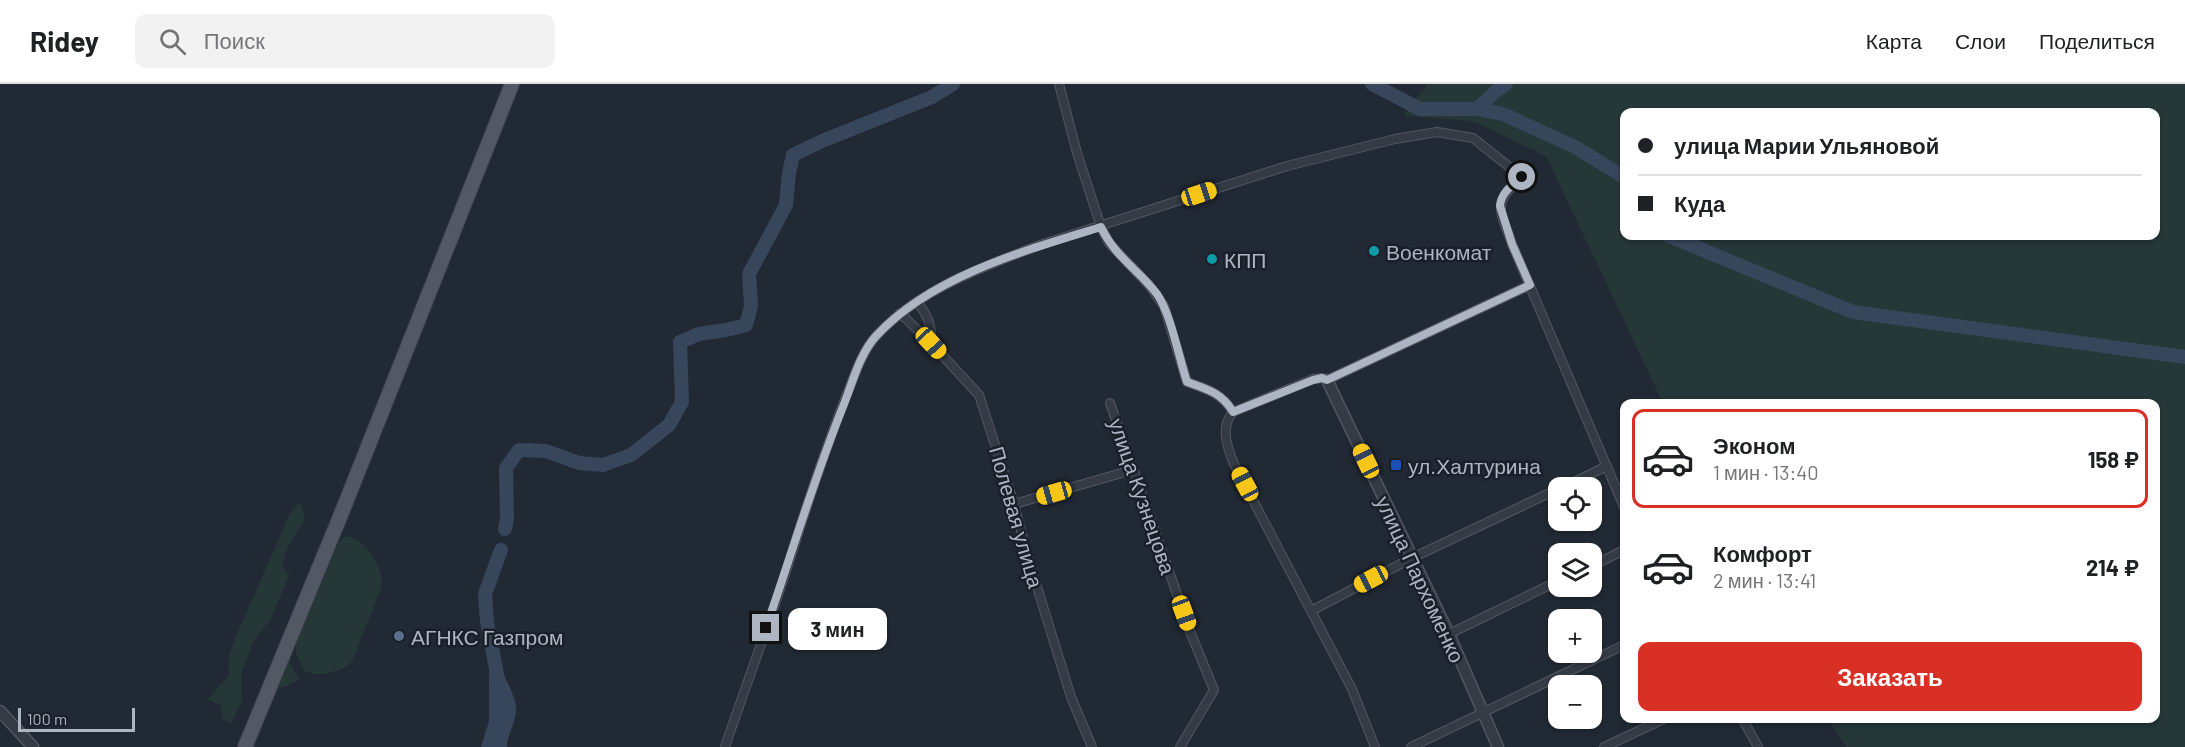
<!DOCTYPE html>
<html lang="ru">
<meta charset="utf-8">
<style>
:root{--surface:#fff;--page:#f2f2f2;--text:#202124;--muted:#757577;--line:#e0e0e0;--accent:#d93025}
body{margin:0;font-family:Barlow,sans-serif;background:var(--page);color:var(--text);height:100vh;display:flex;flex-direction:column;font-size:22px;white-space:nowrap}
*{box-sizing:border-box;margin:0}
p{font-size:20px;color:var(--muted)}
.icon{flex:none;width:33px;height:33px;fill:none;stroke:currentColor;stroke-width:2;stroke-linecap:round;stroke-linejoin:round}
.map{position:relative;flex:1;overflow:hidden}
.panel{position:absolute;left:1620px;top:315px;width:540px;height:324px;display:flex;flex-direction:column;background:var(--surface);border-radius:12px;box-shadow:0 2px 4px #0004}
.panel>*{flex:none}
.hud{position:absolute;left:1620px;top:24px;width:540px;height:132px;border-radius:12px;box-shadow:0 2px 4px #0004;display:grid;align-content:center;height:132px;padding:0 18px;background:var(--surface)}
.fabs{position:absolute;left:1548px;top:393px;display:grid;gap:12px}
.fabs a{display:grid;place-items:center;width:54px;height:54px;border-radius:12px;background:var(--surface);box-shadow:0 2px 4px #0004;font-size:30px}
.scale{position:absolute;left:18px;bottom:15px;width:117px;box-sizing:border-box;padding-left:6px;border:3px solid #aeb5c2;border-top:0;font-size:16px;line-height:21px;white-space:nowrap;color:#aeb5c2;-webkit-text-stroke:4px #1a2029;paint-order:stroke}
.end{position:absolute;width:27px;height:27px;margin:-14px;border:8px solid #aeb5c2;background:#111;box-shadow:0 0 0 3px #111}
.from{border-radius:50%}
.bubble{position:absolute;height:42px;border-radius:12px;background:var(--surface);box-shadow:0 2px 4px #0004;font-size:20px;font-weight:700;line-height:42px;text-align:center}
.car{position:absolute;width:18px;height:36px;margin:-18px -9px;border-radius:8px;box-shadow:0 0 4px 2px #0007;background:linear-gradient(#f5c518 24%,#345 0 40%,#f5c518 0 76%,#345 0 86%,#f5c518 0)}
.hud b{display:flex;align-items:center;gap:21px;height:57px;font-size:22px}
.hud b+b{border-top:2px solid var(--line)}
.hud i{width:15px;height:15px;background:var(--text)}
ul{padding:10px 0 0;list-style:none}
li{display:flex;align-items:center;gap:18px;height:99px;margin:0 12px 9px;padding:0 6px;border:3px solid transparent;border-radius:12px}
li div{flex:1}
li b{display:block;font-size:22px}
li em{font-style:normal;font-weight:700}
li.current{border-color:var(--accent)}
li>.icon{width:54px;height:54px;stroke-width:1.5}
.action{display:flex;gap:12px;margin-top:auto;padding:12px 18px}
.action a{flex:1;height:69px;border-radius:12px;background:var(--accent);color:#fff;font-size:24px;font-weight:700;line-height:69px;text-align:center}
header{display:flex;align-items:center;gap:36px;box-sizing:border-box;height:84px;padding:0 30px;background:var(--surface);border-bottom:2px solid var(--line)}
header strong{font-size:28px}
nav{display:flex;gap:33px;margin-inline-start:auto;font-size:21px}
.search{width:420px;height:54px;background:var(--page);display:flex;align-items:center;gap:15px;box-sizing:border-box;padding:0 21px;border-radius:12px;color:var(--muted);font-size:22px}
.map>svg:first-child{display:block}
.green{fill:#263737;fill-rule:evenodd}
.water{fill:#38465c}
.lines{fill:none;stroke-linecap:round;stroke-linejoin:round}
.river{stroke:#38465c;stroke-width:14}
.minor-casing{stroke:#525863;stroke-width:10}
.tertiary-casing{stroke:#525863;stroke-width:13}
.primary-casing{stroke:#3e444e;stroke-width:16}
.minor{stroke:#343b45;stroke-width:8}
.tertiary{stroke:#343b45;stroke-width:10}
.primary{stroke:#525965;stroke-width:14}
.route{stroke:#aeb5c2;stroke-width:8}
.culture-dot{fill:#0f9aa8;stroke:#1a2029;stroke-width:2}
.transit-dot{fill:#1a4fb4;stroke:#1a2029;stroke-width:2}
.service-dot{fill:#5c6f8a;stroke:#1a2029;stroke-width:2}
.labels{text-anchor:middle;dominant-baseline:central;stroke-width:5;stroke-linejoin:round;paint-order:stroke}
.poi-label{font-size:21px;fill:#aeb5c2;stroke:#1a2029;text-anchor:start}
.street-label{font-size:21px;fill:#aeb5c2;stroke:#1a2029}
</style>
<header>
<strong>Ridey</strong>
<div class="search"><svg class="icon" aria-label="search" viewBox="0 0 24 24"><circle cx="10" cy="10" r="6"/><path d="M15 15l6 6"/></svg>Поиск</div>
<nav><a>Карта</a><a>Слои</a><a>Поделиться</a></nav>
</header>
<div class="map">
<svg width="2185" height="663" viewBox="0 0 2185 663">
<rect width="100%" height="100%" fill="#212934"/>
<!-- green -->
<path class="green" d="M1427 0H2185V663H1847L1827 635 2156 634V320L1663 319 1546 72 1472 37 1404 32ZM1624 28H2156V152H1624Z
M301 418 305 435 287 464 282 483 289 491 271 535 254 556 242 588V616L231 640 222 634 221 622 208 615 228 592 229 571 236 552 290 429Z
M345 452C366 453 383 483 382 503L352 577 347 582 337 587 325 590H313L305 587 296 571V560L338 460Z
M289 577 300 596 278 605Z"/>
<!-- water -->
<path class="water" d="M493 577C501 582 517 615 516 625 516 635 510 648 507 658V663H481L489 637V579Z"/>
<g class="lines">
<!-- river -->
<path class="river" d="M1372 0 1420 25H1477L1503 30 1575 63 1624 93
M1477 25 1496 7 1506 0
M1669 152 1853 228 2185 273
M505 445 507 434 506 384 519 366 546 367 579 379 603 381 631 371 669 341 682 318 680 258 699 250 726 246 746 241 751 222 749 190 786 121 789 89 793 71 822 57 932 13 953 0
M498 595 487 538 485 510 501 466"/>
<!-- minor casing -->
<g class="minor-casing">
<path id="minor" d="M1059 0 1077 69 1101 143 1109 159 1149 201 1164 222 1187 298C1207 305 1222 309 1233 328L1313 295 1322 294 1327 296 1530 201
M917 218C928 231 932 242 931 259
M900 229 931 259 979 311 1014 420 1029 477 1071 613 1092 663
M1110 319 1191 550 1214 606 1180 663
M1233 328C1220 343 1227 363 1234 380L1352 605 1375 663
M1562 404 1607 382
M1014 420 1132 386
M1592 482 1624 466
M1311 527 1412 474 1558 405
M1449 550 1558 497
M1742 634 1758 663
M725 663C746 601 769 540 789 478 806 423 824 369 845 315 854 294 861 268 877 251 921 204 985 182 1043 160L1287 82 1395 55 1437 48 1473 54 1522 93C1491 120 1500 125 1512 160L1624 423
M1411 663 1624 561
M1604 663 1666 634"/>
</g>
<!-- tertiary casing -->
<g class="tertiary-casing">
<path id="tertiary" d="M1327 296 1449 550 1498 663
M0 627 33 663"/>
</g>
<!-- primary casing -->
<g class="primary-casing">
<path id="primary" d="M245 663 342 428 512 0"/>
</g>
<!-- minor -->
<use href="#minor" class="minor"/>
<!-- tertiary -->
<use href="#tertiary" class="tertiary"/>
<!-- primary -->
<use href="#primary" class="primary"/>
</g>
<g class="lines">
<!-- route -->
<path class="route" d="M766 544C792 469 814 394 844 320 853 297 860 269 877 251 932 192 1026 166 1101 143 1115 173 1138 185 1157 210 1171 230 1179 274 1187 298 1207 305 1222 309 1233 328L1313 296 1322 294 1327 296 1530 201 1512 160 1500 122C1501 108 1513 101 1522 93"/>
</g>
<!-- markers -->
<g class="culture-dot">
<circle cx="1374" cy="167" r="6"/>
<circle cx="1212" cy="175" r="6"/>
</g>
<rect class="transit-dot" x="1390" y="375" width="12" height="12" rx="3"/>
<circle class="service-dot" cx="399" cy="552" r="6"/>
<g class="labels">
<!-- poi labels -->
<g class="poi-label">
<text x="1386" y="167">Военкомат</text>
<text x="1224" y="175">КПП</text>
<text x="1408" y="381">ул.Халтурина</text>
<text x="411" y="552">АГНКС Газпром</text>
</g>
<!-- street labels -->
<g class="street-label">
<text transform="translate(1143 412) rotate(71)">улица Кузнецова</text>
<text transform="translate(1017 433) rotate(74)">Полевая улица</text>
<text transform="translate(1421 495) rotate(65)">улица Пархоменко</text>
</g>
</g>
</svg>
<div class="fabs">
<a><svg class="icon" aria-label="locate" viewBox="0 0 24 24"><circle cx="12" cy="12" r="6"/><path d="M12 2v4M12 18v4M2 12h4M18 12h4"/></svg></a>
<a><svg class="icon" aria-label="layers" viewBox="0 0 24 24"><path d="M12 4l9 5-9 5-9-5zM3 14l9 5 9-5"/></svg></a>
<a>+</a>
<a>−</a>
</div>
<div class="scale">100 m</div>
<i class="end from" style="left:1522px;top:93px"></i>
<i class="end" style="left:766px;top:544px"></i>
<div class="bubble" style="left:788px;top:524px;width:99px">3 мин</div>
<i class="car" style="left:1199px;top:110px;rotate:72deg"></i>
<i class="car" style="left:931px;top:259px;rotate:137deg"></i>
<i class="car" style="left:1366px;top:377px;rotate:334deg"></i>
<i class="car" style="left:1245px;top:400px;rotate:332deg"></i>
<i class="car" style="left:1054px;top:409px;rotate:254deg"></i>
<i class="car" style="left:1371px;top:495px;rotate:242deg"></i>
<i class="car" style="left:1184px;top:529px;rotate:160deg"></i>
<div class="hud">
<b><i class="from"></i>улица Марии Ульяновой</b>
<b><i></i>Куда</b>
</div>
<section class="panel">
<ul>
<li class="current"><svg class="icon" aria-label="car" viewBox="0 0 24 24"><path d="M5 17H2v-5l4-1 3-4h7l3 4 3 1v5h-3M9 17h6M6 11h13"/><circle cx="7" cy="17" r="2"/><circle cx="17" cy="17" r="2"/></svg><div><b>Эконом</b><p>1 мин · 13:40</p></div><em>158 ₽</em></li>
<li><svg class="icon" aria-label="car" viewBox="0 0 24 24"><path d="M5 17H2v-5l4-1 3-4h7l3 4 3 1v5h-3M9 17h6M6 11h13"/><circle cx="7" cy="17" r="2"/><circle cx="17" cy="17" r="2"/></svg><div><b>Комфорт</b><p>2 мин · 13:41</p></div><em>214 ₽</em></li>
</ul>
<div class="action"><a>Заказать</a></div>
</section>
</div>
